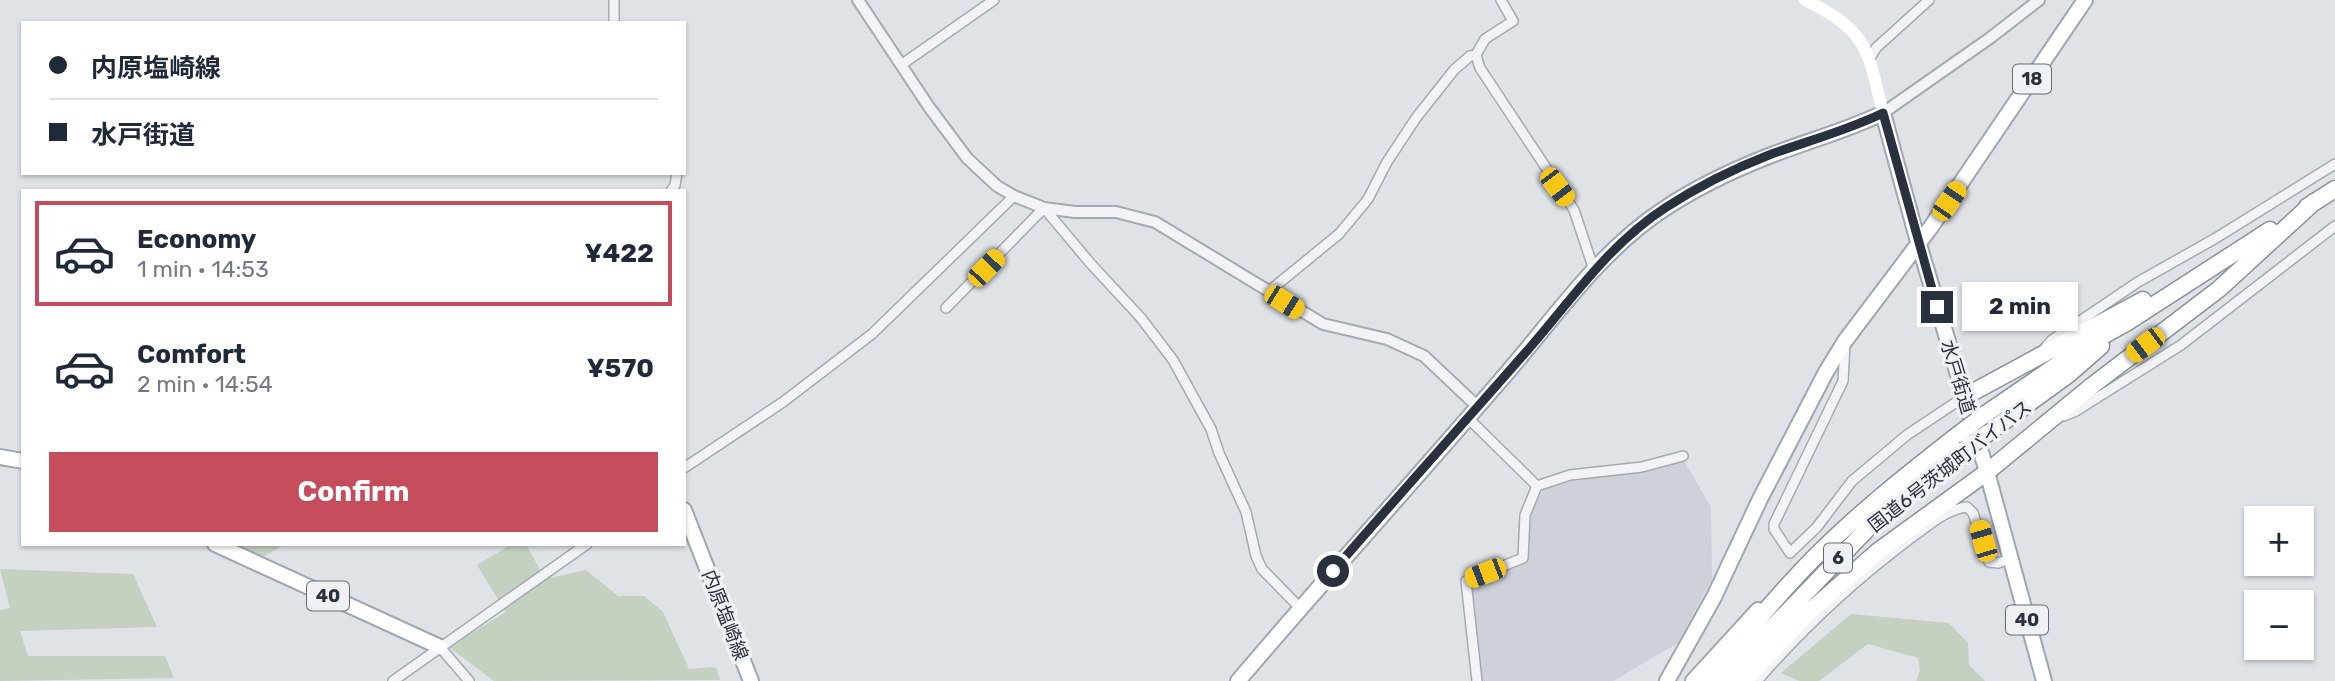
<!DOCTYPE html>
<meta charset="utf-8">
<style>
:root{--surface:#fff;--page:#f6f6f7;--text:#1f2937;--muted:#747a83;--line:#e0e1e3;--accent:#c54c5a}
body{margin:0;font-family:Rubik,"Noto Sans JP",sans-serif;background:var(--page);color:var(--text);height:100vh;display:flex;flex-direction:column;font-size:26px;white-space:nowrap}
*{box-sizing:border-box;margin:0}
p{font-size:23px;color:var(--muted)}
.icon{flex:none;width:38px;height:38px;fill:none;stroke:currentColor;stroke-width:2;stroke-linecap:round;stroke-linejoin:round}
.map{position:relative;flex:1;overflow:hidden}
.panel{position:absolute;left:21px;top:189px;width:665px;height:357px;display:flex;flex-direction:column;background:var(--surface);border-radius:0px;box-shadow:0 2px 5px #0004}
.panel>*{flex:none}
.top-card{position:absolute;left:21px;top:21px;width:665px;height:154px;border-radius:0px;box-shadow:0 2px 5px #0004;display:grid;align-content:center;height:154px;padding:0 28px;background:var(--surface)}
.controls{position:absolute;left:2244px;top:506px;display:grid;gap:14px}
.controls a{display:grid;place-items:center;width:70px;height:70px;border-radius:0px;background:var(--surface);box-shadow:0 2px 5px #0004;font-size:35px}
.end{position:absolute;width:32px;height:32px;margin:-16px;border:9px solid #29303e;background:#fff;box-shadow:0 0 0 4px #fff}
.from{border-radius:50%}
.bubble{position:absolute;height:49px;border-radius:0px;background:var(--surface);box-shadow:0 2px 5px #0004;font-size:23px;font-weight:700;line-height:49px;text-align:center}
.car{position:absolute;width:21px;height:42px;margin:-21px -10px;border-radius:9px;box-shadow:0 0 5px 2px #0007;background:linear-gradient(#f5c518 24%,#345 0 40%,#f5c518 0 76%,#345 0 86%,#f5c518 0)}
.top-card b{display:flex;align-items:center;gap:24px;height:66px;font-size:26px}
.top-card b+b{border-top:2px solid var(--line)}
.top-card i{width:18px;height:18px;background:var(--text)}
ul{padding:12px 0 0;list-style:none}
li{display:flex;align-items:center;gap:21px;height:105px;margin:0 14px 10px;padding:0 14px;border:4px solid transparent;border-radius:0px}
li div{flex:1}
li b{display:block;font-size:26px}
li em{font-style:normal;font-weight:700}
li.active{border-color:var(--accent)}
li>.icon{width:63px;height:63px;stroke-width:1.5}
.primary-button{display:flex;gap:14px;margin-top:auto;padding:14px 28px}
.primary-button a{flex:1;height:80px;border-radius:0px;background:var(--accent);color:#fff;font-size:28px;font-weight:700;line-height:80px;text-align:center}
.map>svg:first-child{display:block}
.built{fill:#ced1d9}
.green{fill:#c4d1c1}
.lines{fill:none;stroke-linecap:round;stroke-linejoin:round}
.minor-casing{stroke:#a5a9b1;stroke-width:12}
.tertiary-casing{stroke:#a5a9b1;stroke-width:14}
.primary-casing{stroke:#9fa6b2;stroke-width:18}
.trunk-casing{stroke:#888f9d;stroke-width:19}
.minor{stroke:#f2f3f6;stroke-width:9}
.tertiary{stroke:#f2f3f6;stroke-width:10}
.secondary{stroke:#fff;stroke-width:12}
.primary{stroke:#fff;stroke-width:14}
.trunk{stroke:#fff;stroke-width:16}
.trunk-bridge-casing{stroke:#888f9d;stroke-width:19;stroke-linecap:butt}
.trunk-bridge{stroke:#fff;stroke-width:16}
.route{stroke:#29303e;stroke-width:9}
.labels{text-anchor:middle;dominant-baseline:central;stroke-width:7;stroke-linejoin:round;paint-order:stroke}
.shield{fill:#eff1f5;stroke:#646a75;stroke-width:2}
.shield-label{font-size:18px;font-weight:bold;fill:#29303e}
.street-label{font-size:19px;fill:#29303e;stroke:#eff1f5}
</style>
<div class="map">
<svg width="2335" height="681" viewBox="0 0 2335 681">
<rect width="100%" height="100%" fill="#dfe2e7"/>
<!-- built -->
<path class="built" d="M1683 459 1711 507 1712 579 1678 643 1613 681H1480L1472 587 1529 561 1530 519 1537 497 1548 486 1586 476Z"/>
<!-- green -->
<path class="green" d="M232 544H285L260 559Z
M512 544H526L545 579 586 570 618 596H644L663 612 689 669 716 667 720 680 494 681 449 647 506 612 477 565Z
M0 569 133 574 157 627 20 631 28 656H165L174 678 0 681V610L10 608Z
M1851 614 1949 623 1968 643 1969 665 1985 681H1916L1920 670 1918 658 1868 644 1819 681H1799L1781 673Z"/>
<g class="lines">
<!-- minor casing -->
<g class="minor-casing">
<path id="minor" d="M614 0V23
M1476 55 1480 68 1574 210 1594 270
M1870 58 1876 48 1929 0
M901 65 994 0
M671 191 675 185 677 173
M1268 292 1339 234 1368 199 1387 162 1416 118 1454 70 1470 56 1476 55 1485 39 1513 21 1501 0
M946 308 1044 208 1091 264 1141 318 1173 360 1211 429 1219 453 1246 512 1256 556 1262 569 1300 608
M1845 345 1843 381 1774 524V529L1790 553 1817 527 1852 481 1907 435 1964 397
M2045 348 2052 340 2138 282 2216 238 2335 164
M2064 416 2076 411 2181 345 2335 226
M1468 418 1537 486 1525 515 1523 558 1466 581 1477 681
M684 468 783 402 872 334 1014 196
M1537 486 1570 475 1642 467 1683 456
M440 647 469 681
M393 681 587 544
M1757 681C1803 628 1855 580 1911 538 1927 527 1946 509 1967 507L1973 513 1989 562 1998 563 2010 559"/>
</g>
<!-- tertiary casing -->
<g class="tertiary-casing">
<path id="tertiary" d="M858 0 929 107 967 158 997 186 1014 196 1044 208 1075 212H1116L1155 222 1323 324 1387 339 1424 356 1478 407
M1883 113 1990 38 2039 0"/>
</g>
<!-- primary casing -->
<g class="primary-casing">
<path id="primary" d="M0 457 23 461
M684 510 751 681
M215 544 440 647
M1238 681C1324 580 1413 482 1500 381 1552 322 1598 252 1664 209 1697 187 1733 170 1769 156 1807 141 1846 131 1883 113L1915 231 1987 472 2044 681
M1667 681 1714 597 1760 499 1826 372 1845 341 1931 227 2085 0
M1693 681 1758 610"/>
</g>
<!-- trunk casing -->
<g class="trunk-casing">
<path id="trunk" d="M2307 207 2335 189
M1964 397 2143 300
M1984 415 2088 344 2126 323 2270 230
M1988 433 2069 374 2101 346
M1709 681C1744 635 1783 588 1824 548 1867 506 1913 470 1959 434
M1727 681 1771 629 1873 523 1964 450
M1744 681 1809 612 1877 552 1987 472 2093 385 2219 289 2314 202"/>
</g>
<!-- minor -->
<use href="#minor" class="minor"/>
<!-- tertiary -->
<use href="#tertiary" class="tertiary"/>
<!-- secondary -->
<path class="secondary" d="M1805 0C1869 32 1867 48 1883 113"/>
<!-- primary -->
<use href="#primary" class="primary"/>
<!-- trunk -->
<use href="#trunk" class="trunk"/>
<!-- trunk-bridge casing -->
<g class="trunk-bridge-casing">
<path id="trunk-bridge" d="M1959 434 1984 415
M1964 450 1988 433"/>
</g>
<!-- trunk-bridge -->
<use href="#trunk-bridge" class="trunk-bridge"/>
</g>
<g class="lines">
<!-- route -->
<path class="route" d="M1333 571C1397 497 1462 425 1526 352 1570 302 1608 245 1665 208 1697 187 1733 169 1769 155 1807 141 1846 131 1883 113L1937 307"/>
</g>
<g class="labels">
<!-- shield labels -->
<g class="shield">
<rect x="2013" y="64.5" width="38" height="29" rx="5"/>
<rect x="1824" y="543.5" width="28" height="29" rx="5"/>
<rect x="307" y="581.5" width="42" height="29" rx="5"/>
<rect x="2006" y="605.5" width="42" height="29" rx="5"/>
</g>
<g class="shield-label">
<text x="2032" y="79">18</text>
<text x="1838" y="558">6</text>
<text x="328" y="596">40</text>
<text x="2027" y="620">40</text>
</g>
<!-- street labels -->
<g class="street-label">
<text transform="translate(1958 377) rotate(73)">水戸街道</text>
<text transform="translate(1950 466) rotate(-38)">国道6号茨城町バイパス</text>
<text transform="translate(725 615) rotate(69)">内原塩崎線</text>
</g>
</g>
</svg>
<div class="controls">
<a>+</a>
<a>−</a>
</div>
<i class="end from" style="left:1333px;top:571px"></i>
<i class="end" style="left:1937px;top:307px"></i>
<div class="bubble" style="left:1962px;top:282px;width:116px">2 min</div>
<i class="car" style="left:1557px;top:187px;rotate:143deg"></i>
<i class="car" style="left:1949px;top:201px;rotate:34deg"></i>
<i class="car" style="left:986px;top:268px;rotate:44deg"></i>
<i class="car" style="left:1284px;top:302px;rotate:122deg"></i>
<i class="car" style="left:2145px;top:345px;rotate:233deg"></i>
<i class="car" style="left:1983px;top:541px;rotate:344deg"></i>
<i class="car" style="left:1485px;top:573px;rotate:249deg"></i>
<div class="top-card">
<b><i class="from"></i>内原塩崎線</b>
<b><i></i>水戸街道</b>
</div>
<section class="panel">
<ul>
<li class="active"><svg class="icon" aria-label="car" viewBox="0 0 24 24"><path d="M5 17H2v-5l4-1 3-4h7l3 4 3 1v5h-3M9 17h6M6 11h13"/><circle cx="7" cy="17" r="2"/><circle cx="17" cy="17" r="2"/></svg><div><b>Economy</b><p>1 min · 14:53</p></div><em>¥422</em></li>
<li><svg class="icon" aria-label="car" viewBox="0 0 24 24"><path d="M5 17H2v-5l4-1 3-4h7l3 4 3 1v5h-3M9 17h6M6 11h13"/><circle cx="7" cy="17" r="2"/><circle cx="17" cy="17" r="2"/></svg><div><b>Comfort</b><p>2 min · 14:54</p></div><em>¥570</em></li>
</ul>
<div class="primary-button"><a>Confirm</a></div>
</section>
</div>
